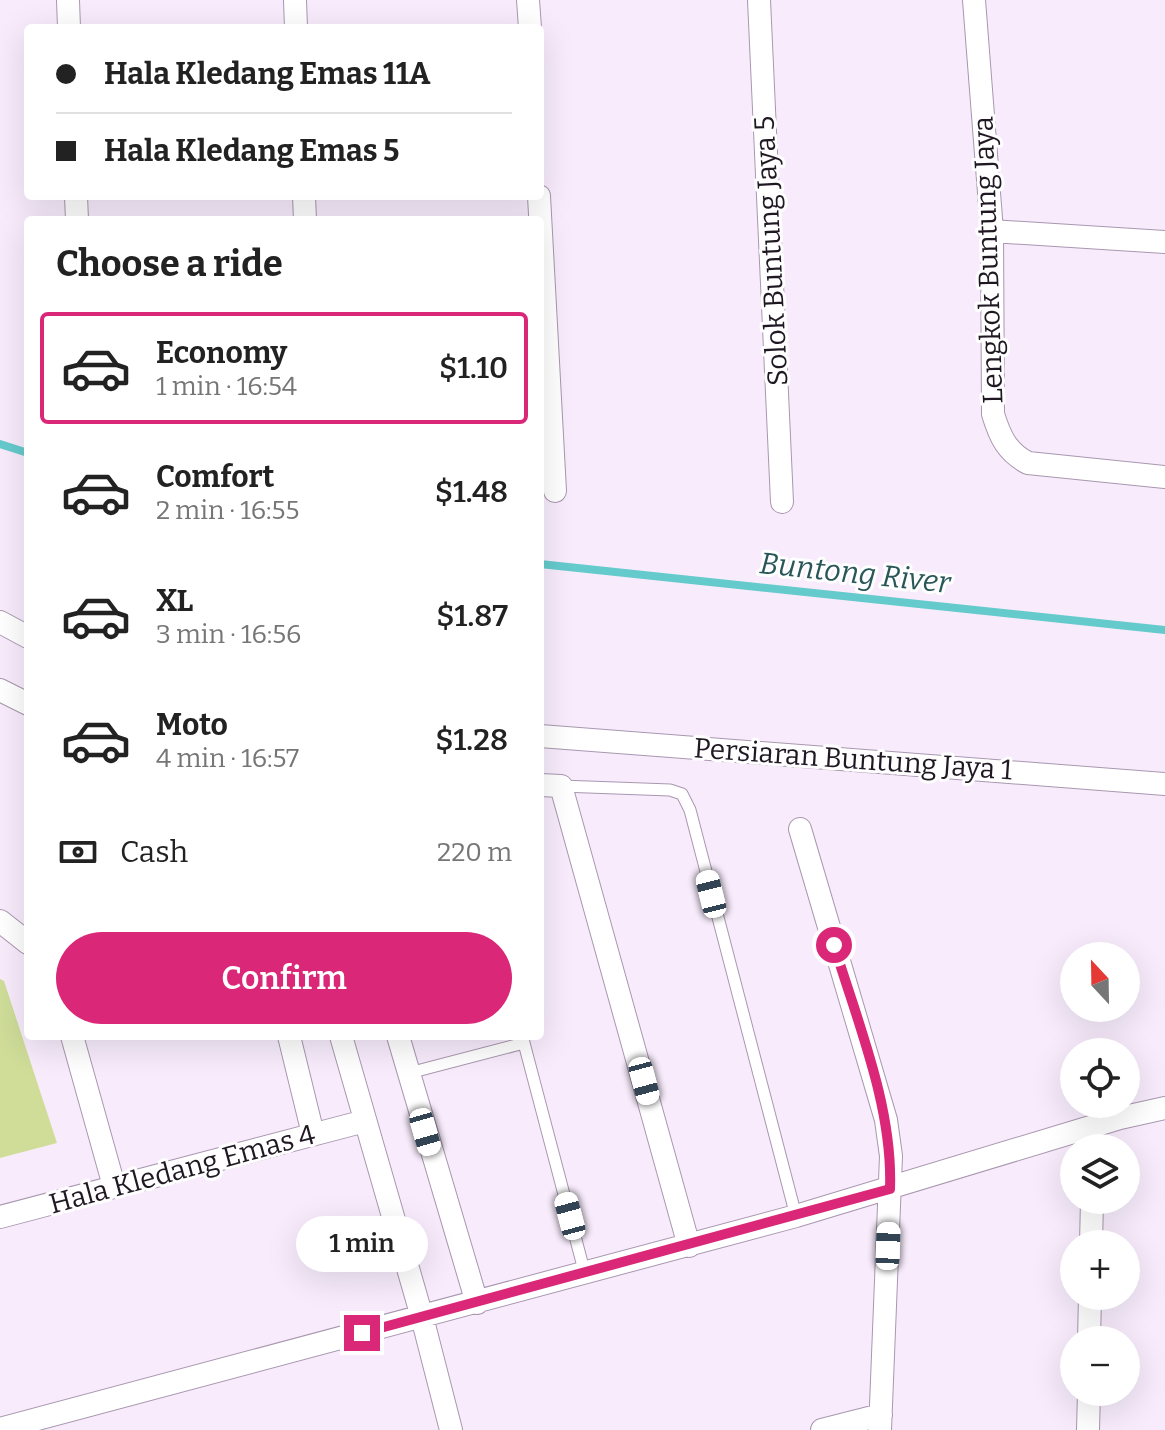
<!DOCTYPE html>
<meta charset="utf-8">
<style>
:root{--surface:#fff;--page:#f2f2f2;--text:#222;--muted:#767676;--line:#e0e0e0;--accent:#db2777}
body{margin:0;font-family:Bitter,serif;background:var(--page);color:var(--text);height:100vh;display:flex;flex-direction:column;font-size:30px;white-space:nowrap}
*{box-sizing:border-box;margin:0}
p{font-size:26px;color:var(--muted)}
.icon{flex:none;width:44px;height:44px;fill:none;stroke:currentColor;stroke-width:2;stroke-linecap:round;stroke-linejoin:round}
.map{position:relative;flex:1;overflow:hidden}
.side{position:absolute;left:24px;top:216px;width:520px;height:824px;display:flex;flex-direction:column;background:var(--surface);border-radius:8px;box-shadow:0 8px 32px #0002}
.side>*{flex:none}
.hud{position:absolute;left:24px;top:24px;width:520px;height:176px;border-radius:8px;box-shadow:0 8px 32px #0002;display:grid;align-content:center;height:176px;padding:0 32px;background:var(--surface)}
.needle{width:52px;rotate:338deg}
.controls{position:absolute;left:1060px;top:942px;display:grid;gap:16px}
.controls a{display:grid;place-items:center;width:80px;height:80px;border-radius:50%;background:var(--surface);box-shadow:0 8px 32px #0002;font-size:40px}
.end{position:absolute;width:36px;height:36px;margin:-18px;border:10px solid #db2777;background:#fff;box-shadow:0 0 0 4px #fff}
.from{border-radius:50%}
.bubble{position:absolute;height:56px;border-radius:28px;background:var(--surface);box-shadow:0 8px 32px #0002;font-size:26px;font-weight:600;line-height:56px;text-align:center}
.car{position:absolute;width:24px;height:48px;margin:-24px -12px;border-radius:10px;box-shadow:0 0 6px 2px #0007;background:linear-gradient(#fff 24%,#345 0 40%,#fff 0 76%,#345 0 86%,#fff 0)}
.hud b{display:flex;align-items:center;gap:28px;height:76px;font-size:30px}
.hud b+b{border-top:2px solid var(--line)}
.hud i{width:20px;height:20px;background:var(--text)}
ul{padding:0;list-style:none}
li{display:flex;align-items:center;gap:24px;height:112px;margin:0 16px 12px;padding:0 16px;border:4px solid transparent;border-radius:8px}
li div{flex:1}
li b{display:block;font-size:30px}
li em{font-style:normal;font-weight:600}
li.selected{border-color:var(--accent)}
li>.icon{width:72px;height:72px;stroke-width:1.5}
h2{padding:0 32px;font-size:36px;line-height:96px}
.pay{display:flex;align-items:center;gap:20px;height:88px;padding:0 32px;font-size:30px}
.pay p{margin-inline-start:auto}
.button{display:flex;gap:16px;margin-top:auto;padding:16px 32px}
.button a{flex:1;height:92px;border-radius:48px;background:var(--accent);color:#fff;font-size:32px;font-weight:600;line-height:92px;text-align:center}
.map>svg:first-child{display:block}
.green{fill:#cfdd99}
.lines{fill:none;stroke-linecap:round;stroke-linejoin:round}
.stream{stroke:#65cacc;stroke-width:8}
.service-casing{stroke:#a997b0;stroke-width:13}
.minor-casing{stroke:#a997b0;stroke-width:24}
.service{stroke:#fff;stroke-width:11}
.minor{stroke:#fff;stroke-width:22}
.route{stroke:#db2777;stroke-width:10}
.labels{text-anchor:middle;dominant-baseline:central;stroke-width:6;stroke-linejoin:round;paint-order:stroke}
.street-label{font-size:28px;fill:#1f1822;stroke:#fefefe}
.water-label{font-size:30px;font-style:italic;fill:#295758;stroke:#fefefe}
</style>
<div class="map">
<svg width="1165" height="1430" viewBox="0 0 1165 1430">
<rect width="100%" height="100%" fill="#f8ecfc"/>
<!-- green -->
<path class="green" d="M0 979 4 981 57 1143 0 1158Z"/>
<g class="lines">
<!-- stream -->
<path class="stream" d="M0 444 28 453
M540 564 1165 630"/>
<!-- service casing -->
<g class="service-casing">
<path id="service" d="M561 786 670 790 682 794 690 810 796 1216
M524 1043 585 1274
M409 1073 524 1043 523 1038"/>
</g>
<!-- minor casing -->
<g class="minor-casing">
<path id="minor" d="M68 0 69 28
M295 0 296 28
M528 0 530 28
M759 0 782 502
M974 0 992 231 993 414C1000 437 1007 452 1028 463L1165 477
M76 196 77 220
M304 196 305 220
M539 196 555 491
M992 231 1165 242
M0 622 28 637
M0 690 28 704
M540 736 1165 784
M540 785 561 786 689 1246
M800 829 886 1120 891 1156 880 1430
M0 921 28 943
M72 1036 114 1186
M289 1036 313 1134
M341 1036 422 1317 451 1430
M398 1036 477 1303
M0 1217 365 1121
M1091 1244 1092 1200
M1089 1340 1090 1296
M0 1429 796 1216 1120 1118 1165 1108
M822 1430 881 1415
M1088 1430 1089 1392"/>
</g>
<!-- service -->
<use href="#service" class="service"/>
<!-- minor -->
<use href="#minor" class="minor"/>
</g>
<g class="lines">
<!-- route -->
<path class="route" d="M362 1333 890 1189C893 1107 858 1024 834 945"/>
</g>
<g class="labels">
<!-- street labels -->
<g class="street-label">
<text transform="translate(771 251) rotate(-93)">Solok Buntung Jaya 5</text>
<text transform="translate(988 260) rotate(-92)">Lengkok Buntung Jaya</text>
<text transform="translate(853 759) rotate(4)">Persiaran Buntung Jaya 1</text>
<text transform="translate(182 1169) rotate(-15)">Hala Kledang Emas 4</text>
</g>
<!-- water labels -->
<g class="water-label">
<text transform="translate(855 573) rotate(6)">Buntong River</text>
</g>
</g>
</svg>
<div class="controls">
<a><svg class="needle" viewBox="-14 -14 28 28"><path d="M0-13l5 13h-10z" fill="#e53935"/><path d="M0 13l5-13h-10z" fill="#767676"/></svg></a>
<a><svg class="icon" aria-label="locate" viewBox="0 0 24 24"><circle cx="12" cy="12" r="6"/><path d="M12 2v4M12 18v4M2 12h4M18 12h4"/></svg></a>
<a><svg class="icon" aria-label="layers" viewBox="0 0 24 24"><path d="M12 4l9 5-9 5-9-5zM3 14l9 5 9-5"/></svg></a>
<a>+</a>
<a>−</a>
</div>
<i class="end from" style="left:834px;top:945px"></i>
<i class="end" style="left:362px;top:1333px"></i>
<div class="bubble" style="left:296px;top:1216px;width:132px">1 min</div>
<i class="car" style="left:711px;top:894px;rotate:346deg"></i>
<i class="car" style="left:644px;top:1081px;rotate:165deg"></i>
<i class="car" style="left:425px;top:1132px;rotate:164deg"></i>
<i class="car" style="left:570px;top:1216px;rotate:345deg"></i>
<i class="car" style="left:888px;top:1246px;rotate:2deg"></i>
<div class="hud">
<b><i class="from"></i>Hala Kledang Emas 11A</b>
<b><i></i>Hala Kledang Emas 5</b>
</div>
<section class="side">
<h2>Choose a ride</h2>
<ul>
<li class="selected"><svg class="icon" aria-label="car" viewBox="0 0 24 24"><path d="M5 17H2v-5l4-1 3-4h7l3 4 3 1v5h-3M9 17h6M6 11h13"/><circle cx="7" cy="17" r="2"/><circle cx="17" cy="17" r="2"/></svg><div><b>Economy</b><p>1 min · 16:54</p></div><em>$1.10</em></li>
<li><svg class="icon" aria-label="car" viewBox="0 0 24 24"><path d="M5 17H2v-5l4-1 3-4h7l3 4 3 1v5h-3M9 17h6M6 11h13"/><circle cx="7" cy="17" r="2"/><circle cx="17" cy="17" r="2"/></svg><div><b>Comfort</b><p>2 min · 16:55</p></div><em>$1.48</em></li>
<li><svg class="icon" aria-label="car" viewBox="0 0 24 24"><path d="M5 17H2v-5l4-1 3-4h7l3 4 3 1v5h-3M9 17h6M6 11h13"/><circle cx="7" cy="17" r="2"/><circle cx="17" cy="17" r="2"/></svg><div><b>XL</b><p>3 min · 16:56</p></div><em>$1.87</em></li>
<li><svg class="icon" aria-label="car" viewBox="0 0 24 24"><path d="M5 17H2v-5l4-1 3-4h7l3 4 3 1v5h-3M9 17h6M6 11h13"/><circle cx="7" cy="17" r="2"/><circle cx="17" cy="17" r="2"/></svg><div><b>Moto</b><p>4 min · 16:57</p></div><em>$1.28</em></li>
</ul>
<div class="pay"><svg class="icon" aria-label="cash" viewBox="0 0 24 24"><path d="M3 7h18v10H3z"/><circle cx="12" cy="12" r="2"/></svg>Cash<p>220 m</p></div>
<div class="button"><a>Confirm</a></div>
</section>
</div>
